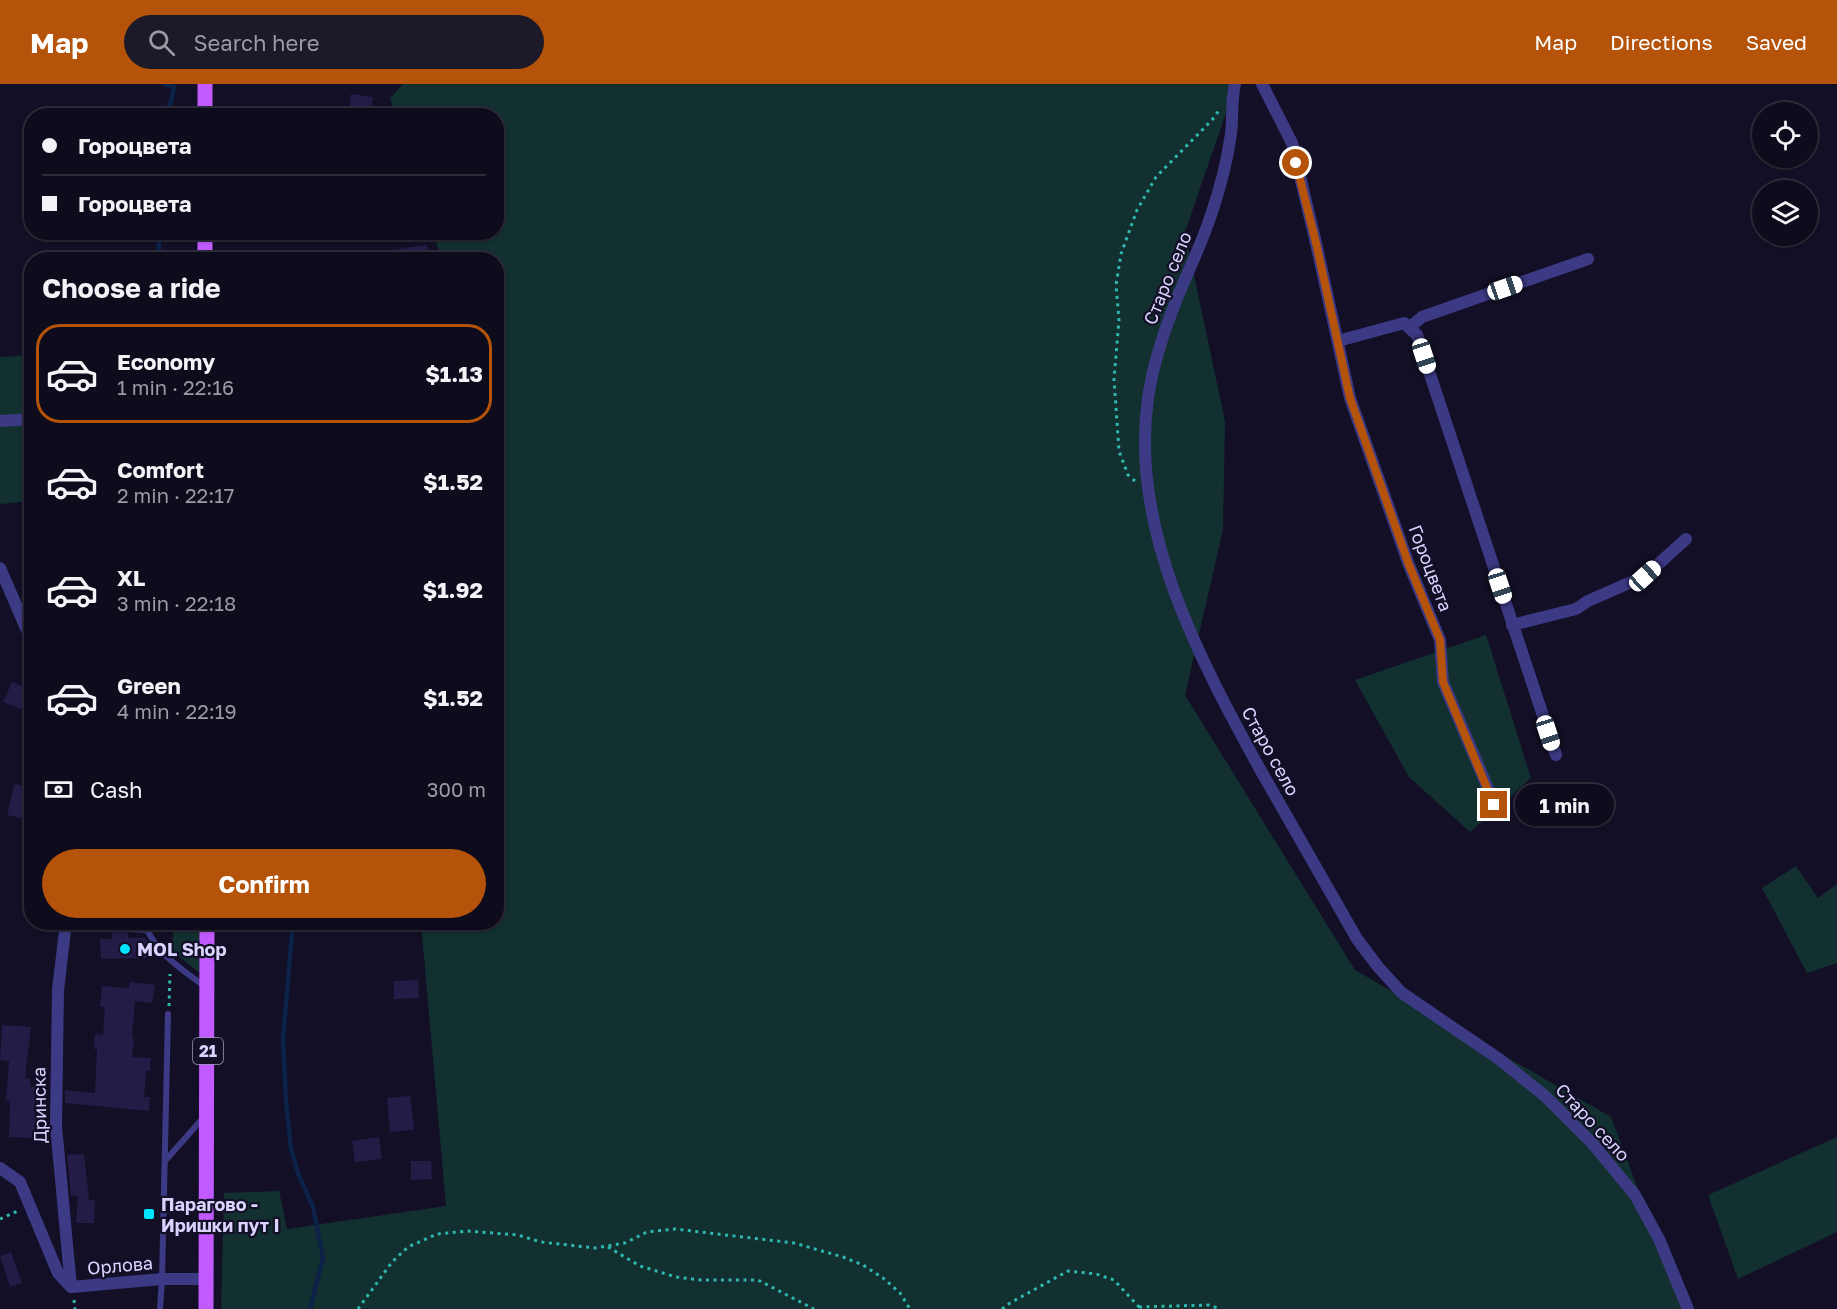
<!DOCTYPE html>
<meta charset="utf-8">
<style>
:root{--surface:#0e0b1c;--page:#1c1929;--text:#f1f3f6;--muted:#9b9ba3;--line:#2e2b3b;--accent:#b45309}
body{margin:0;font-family:"Golos Text",sans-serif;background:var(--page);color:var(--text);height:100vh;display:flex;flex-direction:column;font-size:22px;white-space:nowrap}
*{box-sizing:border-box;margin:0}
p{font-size:20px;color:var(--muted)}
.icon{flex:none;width:33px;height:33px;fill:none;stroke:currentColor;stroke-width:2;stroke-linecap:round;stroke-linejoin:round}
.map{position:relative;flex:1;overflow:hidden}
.side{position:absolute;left:24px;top:168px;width:480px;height:678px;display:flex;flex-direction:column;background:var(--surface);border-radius:24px;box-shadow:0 2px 4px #0004,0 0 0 2px var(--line)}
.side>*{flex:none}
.top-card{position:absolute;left:24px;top:24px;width:480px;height:132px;border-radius:24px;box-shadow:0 2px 4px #0004,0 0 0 2px var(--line);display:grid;align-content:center;height:132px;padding:0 18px;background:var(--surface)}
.tools{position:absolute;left:1752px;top:18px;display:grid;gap:12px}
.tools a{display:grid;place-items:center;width:66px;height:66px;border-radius:50%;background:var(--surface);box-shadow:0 2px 4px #0004,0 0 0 2px var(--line);font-size:30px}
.end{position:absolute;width:27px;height:27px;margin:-14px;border:8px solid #b45309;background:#fff;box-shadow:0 0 0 3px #fff}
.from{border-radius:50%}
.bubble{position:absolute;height:42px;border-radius:21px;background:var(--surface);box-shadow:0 2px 4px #0004,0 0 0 2px var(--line);font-size:20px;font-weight:700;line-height:42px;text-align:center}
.car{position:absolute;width:18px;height:36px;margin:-18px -9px;border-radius:8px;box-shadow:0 0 4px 2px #0007;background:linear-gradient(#fff 24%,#345 0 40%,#fff 0 76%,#345 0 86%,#fff 0)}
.top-card b{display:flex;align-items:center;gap:21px;height:57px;font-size:22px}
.top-card b+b{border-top:2px solid var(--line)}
.top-card i{width:15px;height:15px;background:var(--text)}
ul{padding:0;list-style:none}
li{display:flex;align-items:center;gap:18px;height:99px;margin:0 12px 9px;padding:0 6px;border:3px solid transparent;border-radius:24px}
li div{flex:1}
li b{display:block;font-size:22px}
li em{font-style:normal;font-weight:700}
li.on{border-color:var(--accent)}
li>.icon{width:54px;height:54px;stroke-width:1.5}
h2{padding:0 18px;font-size:27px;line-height:72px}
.pay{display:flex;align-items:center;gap:15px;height:66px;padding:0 18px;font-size:22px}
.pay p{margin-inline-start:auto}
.action{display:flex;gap:12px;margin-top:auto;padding:12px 18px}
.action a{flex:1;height:69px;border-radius:36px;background:var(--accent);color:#fff;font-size:24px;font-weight:700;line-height:69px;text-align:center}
header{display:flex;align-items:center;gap:36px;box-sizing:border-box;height:84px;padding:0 30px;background:var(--accent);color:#fff}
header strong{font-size:28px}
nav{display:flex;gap:33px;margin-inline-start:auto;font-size:21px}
.search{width:420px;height:54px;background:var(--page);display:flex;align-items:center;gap:15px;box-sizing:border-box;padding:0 21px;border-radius:33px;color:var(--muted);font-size:22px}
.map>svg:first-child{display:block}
.green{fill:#12302f}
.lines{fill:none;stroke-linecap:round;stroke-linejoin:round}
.stream{stroke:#0c2248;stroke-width:4.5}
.building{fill:#241b47}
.path{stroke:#2fb8b0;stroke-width:3;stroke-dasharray:3 4.5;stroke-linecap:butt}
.service{stroke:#3d3a85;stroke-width:6}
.minor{stroke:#3d3a85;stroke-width:12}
.primary{stroke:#c25bff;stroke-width:15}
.route{stroke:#b45309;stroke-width:8}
.poi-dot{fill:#00e5ff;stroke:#130f26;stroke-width:2}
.labels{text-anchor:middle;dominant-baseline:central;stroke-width:4.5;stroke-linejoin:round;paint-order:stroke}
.shield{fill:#130f26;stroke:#9e99be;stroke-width:1.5}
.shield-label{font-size:16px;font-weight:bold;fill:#d9d4ff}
.street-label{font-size:18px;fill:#d9d4ff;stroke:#130f26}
.poi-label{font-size:18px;font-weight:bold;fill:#d9d4ff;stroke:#130f26;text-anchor:start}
</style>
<header>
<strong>Map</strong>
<div class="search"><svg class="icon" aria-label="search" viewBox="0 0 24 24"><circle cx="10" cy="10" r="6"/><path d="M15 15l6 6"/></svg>Search here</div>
<nav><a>Map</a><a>Directions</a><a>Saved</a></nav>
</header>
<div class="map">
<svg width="1837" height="1225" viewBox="0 0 1837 1225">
<rect width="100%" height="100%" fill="#130f26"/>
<!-- green -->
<path class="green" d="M403 0H1236L1185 148 1225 337 1223 446 1185 611 1355 886 1611 1033 1683 1225H221L224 1109 279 1107 287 1145 446 1122 421 839 496 838V176L440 175 441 173 433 149 496 148V32L396 31 390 14Z
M31 271V417L0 420V273Z
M1486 551 1531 694 1470 748 1409 693 1355 596Z
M1796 782 1818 814 1837 800V879L1807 889 1762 804Z
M173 839H202L201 890 173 868Z
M1837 1053V1148L1738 1195 1708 1111Z"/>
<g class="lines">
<!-- stream -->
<path class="stream" d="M164 0 174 3 171 18 165 32
M159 148V176
M293 838 283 955 286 1017 291 1065 298 1089 313 1123 323 1173 310 1225"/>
</g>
<!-- building -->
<path class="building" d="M351 10 373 13 370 32H348Z
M427 161 429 176H378L377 168Z
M12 598 32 606 23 626 3 618Z
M14 700 32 704V724L29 736 7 731Z
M111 838H127L123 845 128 850V854H145L149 860 150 874 101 875 100 855H112V849L116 846 115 841Z
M418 896 419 914 394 915V897Z
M130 898 155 901 152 919 135 917 132 954H134L132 973 151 974 150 987H146L144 1013H150L149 1027 65 1019V1006L95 1009 97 965H94L95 950 103 951 105 923H100L102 902 129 904Z
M2 941 31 943 25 994 30 995V1003H36L34 1030H36V1054L9 1053 10 1017 6 1016 9 977 0 976Z
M410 1012 414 1046 390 1048 387 1014Z
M379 1053 382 1075 355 1078 352 1057Z
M84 1070 89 1116H95L94 1139H76L78 1112H71L67 1071Z
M411 1077H431L432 1095 411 1096Z
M11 1168 22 1199 10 1203 0 1172Z"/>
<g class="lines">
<!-- path -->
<path class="path" d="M1135 397 1128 391 1119 367 1114 295 1119 236 1116 201 1121 170 1137 126 1156 93 1212 36 1220 25
M169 922 170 890
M0 1135 18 1127
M608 1163 640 1182 676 1193 701 1196H758L814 1225
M74 1216 75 1225
M1139 1223 1208 1221 1221 1225
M358 1225 392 1178 408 1163 437 1150 467 1147 518 1151 541 1158 595 1164 625 1159 647 1148 675 1145 794 1159 843 1173 863 1181 883 1194 900 1209 910 1225
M1002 1225 1010 1219 1068 1187 1096 1190 1114 1196 1141 1225"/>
<!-- service -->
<path class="service" d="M92 838 91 844H111
M144 838C154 868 180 884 204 902
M128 845 146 846
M165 1077 203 1034
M160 1225 162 1195 168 930"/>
<!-- minor -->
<path class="minor" d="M1235 0C1231 16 1233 34 1231 50 1227 78 1220 105 1211 131 1202 159 1189 185 1178 212 1165 244 1153 279 1148 314 1129 445 1200 576 1261 687 1293 743 1325 799 1357 855L1379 884 1402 909 1499 975 1545 1012 1592 1059 1635 1111 1659 1155 1688 1225
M1262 0 1292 59 1316 159 1350 314 1409 481 1440 556 1443 598 1495 721
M1410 243 1422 233 1588 175
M1338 257 1404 239 1417 251 1556 671
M0 337 32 335
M0 484 32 558
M1512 541 1576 525 1588 517 1645 492 1686 455
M66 838 58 906 56 1042 71 1203
M0 1084 20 1098 58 1189 71 1203 162 1195H206"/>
<!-- primary -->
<path class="primary" d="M205 0V32
M205 148V176
M206 1225 207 838"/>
</g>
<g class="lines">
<!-- route -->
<path class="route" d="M1296 79 1316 159 1350 314 1409 481 1440 556 1443 598 1494 721"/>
</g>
<!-- markers -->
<g class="poi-dot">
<circle cx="125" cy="865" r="6"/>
<rect x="143" y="1124" width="12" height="12" rx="3"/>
</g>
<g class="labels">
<!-- shield labels -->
<rect class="shield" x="193" y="954" width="30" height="26" rx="4.5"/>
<g class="shield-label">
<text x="208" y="967">21</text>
</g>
<!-- street labels -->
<g class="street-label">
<text transform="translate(1167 194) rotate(-68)">Старо село</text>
<text transform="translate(1431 484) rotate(69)">Гороцвета</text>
<text transform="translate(1271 667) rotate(61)">Старо село</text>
<text transform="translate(39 1021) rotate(-91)">Дринска</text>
<text transform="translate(1593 1038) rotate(47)">Старо село</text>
<text transform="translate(120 1181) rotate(-5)">Орлова</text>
</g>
<!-- poi labels -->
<g class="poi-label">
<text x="137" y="865">MOL Shop</text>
<text x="161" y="1120">Парагово -<tspan x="161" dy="21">Иришки пут I</tspan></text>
</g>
</g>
</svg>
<div class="tools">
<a><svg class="icon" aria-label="locate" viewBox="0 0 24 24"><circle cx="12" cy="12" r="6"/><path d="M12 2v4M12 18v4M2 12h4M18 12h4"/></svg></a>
<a><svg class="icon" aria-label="layers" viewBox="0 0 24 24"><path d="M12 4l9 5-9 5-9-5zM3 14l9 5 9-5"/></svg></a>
</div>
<i class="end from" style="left:1296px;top:79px"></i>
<i class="end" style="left:1494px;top:721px"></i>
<div class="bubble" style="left:1515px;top:700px;width:99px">1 min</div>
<i class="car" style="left:1505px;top:204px;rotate:71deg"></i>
<i class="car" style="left:1424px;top:272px;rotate:162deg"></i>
<i class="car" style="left:1645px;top:492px;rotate:48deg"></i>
<i class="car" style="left:1500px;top:502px;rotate:162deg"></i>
<i class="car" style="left:1548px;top:649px;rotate:162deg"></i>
<div class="top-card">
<b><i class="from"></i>Гороцвета</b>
<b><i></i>Гороцвета</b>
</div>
<section class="side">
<h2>Choose a ride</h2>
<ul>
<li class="on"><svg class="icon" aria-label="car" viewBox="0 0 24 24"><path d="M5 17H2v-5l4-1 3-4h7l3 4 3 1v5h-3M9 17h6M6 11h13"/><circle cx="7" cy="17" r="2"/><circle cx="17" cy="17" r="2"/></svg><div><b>Economy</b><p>1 min · 22:16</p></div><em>$1.13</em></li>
<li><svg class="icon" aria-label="car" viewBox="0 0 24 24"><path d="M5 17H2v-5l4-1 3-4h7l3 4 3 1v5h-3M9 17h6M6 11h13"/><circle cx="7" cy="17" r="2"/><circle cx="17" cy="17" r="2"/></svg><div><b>Comfort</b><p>2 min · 22:17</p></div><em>$1.52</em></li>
<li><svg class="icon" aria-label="car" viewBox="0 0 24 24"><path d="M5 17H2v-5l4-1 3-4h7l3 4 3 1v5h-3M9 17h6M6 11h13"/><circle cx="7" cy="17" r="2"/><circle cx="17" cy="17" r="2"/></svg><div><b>XL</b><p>3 min · 22:18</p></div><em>$1.92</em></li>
<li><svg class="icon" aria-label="car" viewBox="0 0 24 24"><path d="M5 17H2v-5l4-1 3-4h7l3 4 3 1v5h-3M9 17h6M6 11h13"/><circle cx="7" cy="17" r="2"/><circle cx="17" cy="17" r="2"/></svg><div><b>Green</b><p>4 min · 22:19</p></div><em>$1.52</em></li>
</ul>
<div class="pay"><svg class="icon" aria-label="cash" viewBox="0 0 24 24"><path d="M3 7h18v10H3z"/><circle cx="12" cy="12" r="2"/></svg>Cash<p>300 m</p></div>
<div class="action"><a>Confirm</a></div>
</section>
</div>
